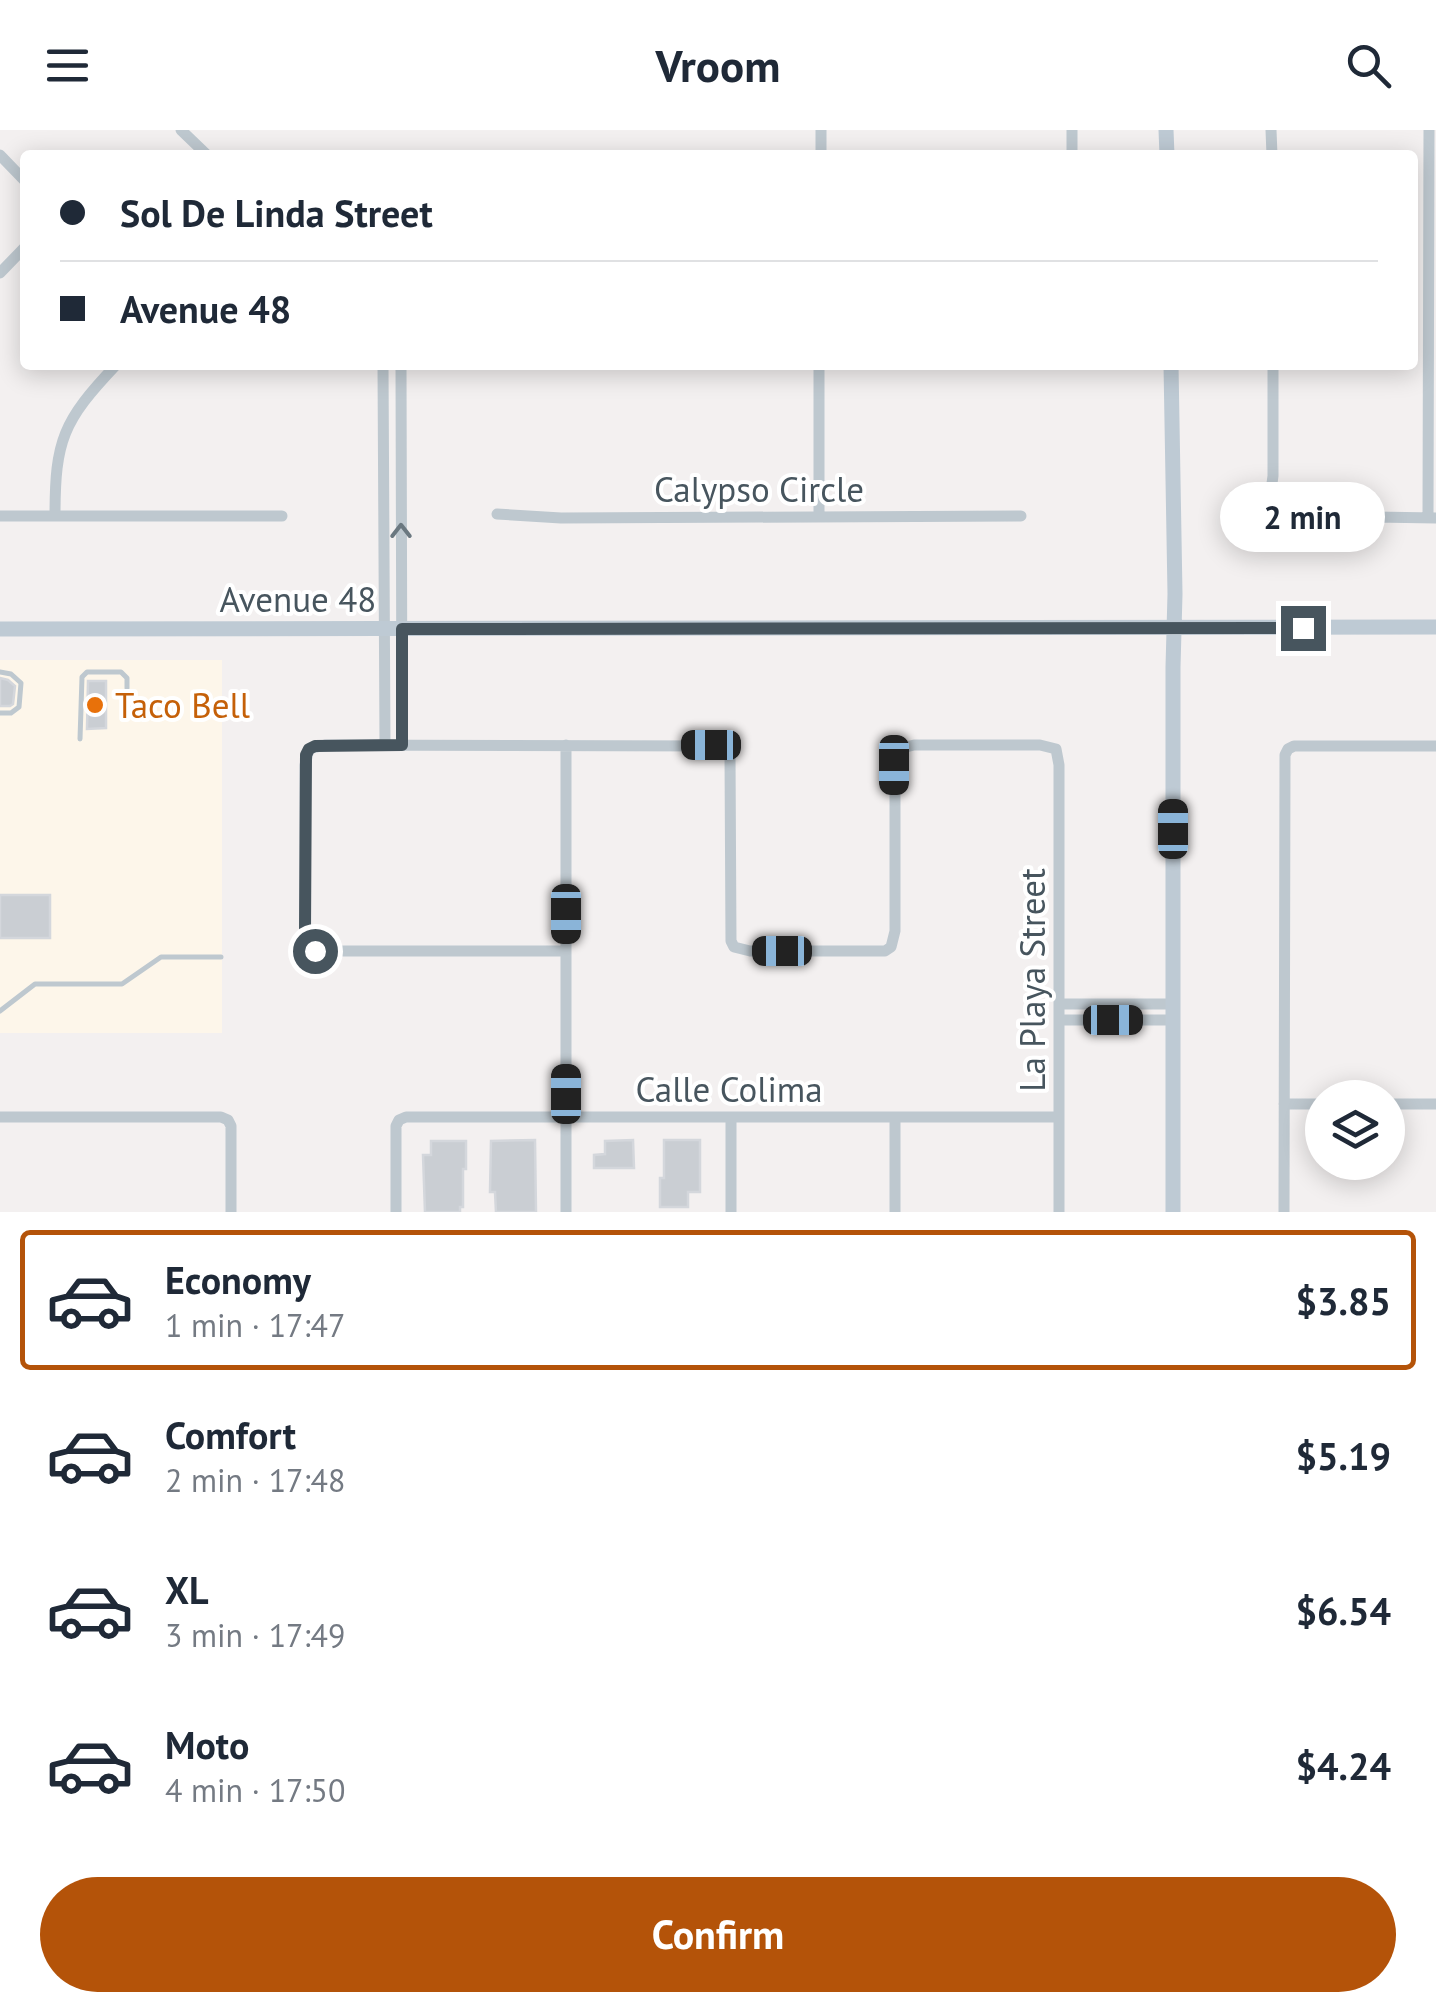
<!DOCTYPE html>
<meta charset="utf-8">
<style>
:root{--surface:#fff;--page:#f2f2f3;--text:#1f2937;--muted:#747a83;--line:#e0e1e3;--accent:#b45309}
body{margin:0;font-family:"PT Sans",sans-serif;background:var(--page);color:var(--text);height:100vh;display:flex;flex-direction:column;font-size:38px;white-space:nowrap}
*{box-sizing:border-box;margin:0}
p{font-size:32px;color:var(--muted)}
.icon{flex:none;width:55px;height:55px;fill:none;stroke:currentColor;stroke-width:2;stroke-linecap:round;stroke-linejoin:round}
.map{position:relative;height:1082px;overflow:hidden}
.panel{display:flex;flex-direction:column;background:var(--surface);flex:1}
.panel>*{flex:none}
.hud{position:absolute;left:20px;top:20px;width:1398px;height:220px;border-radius:10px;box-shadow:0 5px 25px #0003;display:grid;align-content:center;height:220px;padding:0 40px;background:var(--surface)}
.controls{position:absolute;left:1305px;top:950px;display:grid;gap:20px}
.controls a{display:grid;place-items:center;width:100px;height:100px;border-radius:50%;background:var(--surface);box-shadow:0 5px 25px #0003;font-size:50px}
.end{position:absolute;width:45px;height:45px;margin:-22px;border:12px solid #47555e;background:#fff;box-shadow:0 0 0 5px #fff}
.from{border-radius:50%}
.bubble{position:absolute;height:70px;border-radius:35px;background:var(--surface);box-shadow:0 5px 25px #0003;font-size:32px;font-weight:700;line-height:70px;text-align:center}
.car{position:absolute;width:30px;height:60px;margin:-30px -15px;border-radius:12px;box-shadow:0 0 8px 2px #0007;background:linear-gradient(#222 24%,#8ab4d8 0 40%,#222 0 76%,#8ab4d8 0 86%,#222 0)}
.hud b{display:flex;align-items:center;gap:35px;height:95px;font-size:38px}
.hud b+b{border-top:2px solid var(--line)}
.hud i{width:25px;height:25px;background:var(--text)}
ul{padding:18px 0 0;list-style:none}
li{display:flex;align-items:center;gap:30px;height:140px;margin:0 20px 15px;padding:0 20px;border:5px solid transparent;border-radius:10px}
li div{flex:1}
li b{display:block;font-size:38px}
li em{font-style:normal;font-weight:700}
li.selected{border-color:var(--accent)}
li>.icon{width:90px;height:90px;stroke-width:1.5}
.primary-button{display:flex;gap:20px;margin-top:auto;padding:20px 40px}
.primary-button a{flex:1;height:115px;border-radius:60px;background:var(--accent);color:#fff;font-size:40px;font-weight:700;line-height:115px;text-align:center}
header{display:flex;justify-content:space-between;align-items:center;height:130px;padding:0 40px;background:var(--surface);font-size:45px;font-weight:700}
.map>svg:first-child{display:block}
.commercial{fill:#fdf6ea}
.building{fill:#caced3;stroke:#d4d7dc;stroke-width:2.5}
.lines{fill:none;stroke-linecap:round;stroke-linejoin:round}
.lane{stroke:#bec8cf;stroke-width:5}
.street{stroke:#bec8cf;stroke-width:11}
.secondary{stroke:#becad4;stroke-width:15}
.oneway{stroke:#6b7880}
.route{stroke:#47555e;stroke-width:12}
.food-dot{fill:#e8710a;stroke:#fff;stroke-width:4}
.labels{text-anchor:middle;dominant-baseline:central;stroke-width:8;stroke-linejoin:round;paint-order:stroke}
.street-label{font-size:35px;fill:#47555e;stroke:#fff}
.food-label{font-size:35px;fill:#c56008;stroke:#fff;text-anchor:start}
</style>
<header><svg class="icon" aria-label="menu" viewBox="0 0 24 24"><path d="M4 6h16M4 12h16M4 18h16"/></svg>Vroom<svg class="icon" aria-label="search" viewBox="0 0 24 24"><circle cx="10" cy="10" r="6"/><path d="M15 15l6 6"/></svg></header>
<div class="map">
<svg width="1436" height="1082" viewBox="0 0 1436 1082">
<rect width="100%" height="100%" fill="#f3f0f0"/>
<!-- commercial -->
<path class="commercial" d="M0 530H222V903H0Z"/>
<!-- building -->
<path class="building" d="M0 548 8 550 15 556 13 574 10 576H0Z
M88 551H106V598L87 599Z
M0 765H50V808H0Z
M535 1010 536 1082H496L495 1062H490L491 1011Z
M633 1010 634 1038H594V1025L605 1024V1011Z
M664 1010H700V1062H688V1077H660V1048H664Z
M431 1011H466V1039H463V1077H460V1082H425L423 1025H431Z"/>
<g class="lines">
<!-- lane -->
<path class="lane" d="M0 542 11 544 21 553 19 577 11 583H0
M80 609 82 547 87 542H121L127 548V558
M0 881 35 854H122L161 827H221"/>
<!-- street -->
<path class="street" d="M181 0 207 25
M1072 0V25
M1271 0 1272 25
M0 25 25 51
M821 25V0
M0 143 25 117
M383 235 385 615
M401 235 402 615
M819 235V386
M1273 235V346L1269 375 1272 384 1288 391 1375 387 1436 388
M497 384 561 388 1021 386
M0 386H282
M55 386C55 310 63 291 116 235
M1428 388 1429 0
M566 615V1082
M566 821H325L309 818 305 802V635L309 619 325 615 720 616 727 619 730 625 731 811 734 817 750 821H885L891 817 895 801V635L898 619 914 615H1040L1056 619 1059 635V1082
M1059 874H1173
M1059 890H1173
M1284 974H1322
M1388 974H1436
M0 987H221L228 990 231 996V1082
M731 987V1082
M895 987V1082
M396 1082V996L399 990 406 987H1059
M1284 1082 1285 625 1288 619 1294 616H1436"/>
<!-- secondary -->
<path class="secondary" d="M1166 0 1167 25
M1171 235 1175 464 1173 537V1082
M0 499 1436 497"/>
</g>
<!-- one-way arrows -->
<defs><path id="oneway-chevron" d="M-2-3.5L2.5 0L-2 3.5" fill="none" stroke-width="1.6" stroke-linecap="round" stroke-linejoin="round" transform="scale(2.5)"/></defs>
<use class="oneway" href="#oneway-chevron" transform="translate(401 401) rotate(-90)"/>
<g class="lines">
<!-- route -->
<path class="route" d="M315 821 309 818 305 802 306 625 309 619 315 616 402 615V499L1303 498"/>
</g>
<!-- markers -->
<circle class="food-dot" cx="95" cy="575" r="10"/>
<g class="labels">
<!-- street labels -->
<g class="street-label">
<text x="759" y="359">Calypso Circle</text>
<text x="298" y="469">Avenue 48</text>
<text transform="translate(1032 850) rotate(-90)">La Playa Street</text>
<text x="729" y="959">Calle Colima</text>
</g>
<!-- food labels -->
<g class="food-label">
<text x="115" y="575">Taco Bell</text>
</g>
</g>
</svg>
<div class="controls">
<a><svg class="icon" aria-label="layers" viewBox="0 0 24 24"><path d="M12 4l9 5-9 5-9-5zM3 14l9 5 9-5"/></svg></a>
</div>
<i class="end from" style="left:315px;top:821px"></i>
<i class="end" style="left:1303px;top:498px"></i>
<div class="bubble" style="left:1220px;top:352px;width:165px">2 min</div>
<i class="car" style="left:711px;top:615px;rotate:270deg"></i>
<i class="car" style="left:894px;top:635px;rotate:180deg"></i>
<i class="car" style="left:1173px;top:699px;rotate:0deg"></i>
<i class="car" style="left:566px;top:784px;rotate:180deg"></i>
<i class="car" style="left:782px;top:821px;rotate:270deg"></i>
<i class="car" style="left:1113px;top:890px;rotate:90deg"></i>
<i class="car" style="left:566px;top:964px;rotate:0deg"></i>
<div class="hud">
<b><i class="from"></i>Sol De Linda Street</b>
<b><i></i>Avenue 48</b>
</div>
</div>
<section class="panel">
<ul>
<li class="selected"><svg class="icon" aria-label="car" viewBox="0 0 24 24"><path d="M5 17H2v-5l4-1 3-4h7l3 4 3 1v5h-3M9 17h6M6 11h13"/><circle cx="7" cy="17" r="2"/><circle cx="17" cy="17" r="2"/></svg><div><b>Economy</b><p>1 min · 17:47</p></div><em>$3.85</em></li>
<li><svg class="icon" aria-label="car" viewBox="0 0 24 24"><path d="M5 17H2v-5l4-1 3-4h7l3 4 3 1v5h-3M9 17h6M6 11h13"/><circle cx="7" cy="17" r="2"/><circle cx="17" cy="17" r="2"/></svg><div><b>Comfort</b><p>2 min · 17:48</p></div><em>$5.19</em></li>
<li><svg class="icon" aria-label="car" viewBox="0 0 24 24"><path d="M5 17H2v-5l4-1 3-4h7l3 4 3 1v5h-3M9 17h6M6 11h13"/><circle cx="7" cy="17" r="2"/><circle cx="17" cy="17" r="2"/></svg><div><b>XL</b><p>3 min · 17:49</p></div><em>$6.54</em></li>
<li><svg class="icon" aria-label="car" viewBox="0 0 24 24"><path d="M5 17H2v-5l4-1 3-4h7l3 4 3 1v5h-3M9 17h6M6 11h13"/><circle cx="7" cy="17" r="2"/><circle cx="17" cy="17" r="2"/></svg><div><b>Moto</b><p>4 min · 17:50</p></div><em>$4.24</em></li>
</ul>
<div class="primary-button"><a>Confirm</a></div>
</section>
